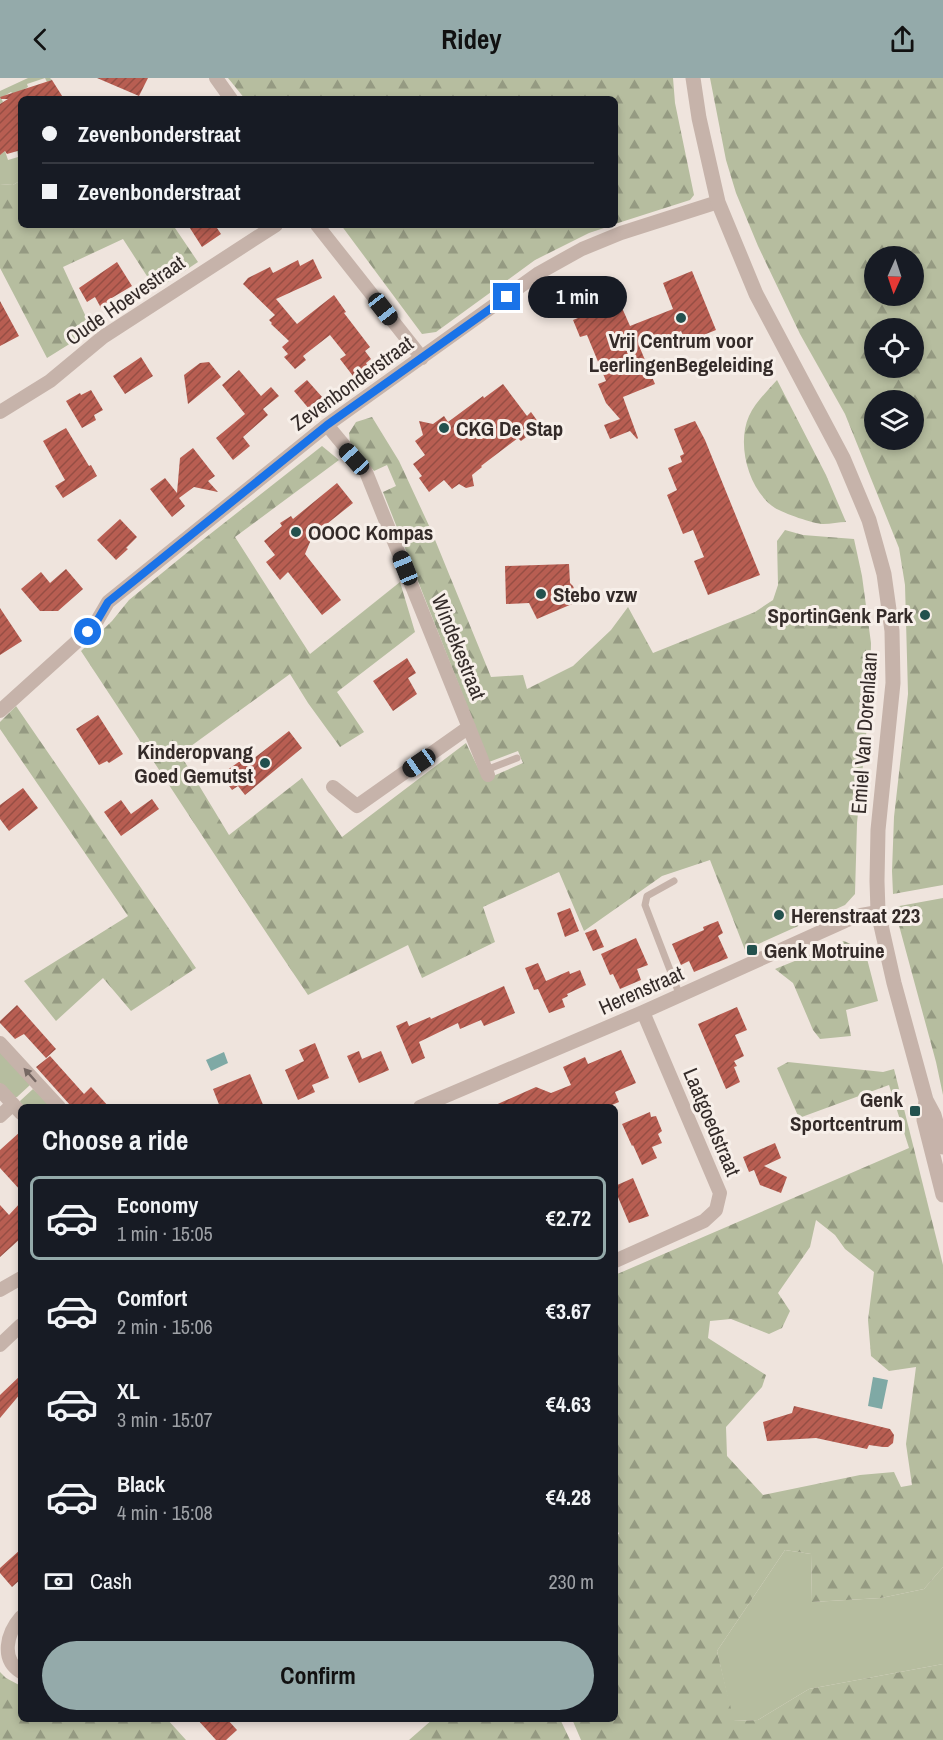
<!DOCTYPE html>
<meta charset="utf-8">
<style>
:root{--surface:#171b24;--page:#242831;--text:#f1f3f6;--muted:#9ea1a6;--line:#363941;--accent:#94aaaa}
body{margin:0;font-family:"Archivo Narrow",sans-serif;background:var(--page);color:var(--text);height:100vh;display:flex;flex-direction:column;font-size:22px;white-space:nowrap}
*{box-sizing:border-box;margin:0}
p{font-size:20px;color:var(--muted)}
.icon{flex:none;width:33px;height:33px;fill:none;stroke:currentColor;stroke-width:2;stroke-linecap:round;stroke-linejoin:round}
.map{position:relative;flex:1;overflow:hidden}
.side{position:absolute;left:18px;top:1026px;width:600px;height:618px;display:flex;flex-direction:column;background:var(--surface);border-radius:9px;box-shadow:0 3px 9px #0003}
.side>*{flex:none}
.guide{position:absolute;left:18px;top:18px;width:600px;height:132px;border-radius:9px;box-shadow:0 3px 9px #0003;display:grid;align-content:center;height:132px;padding:0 24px;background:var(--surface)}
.needle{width:39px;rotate:183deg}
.buttons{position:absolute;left:864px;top:168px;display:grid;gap:12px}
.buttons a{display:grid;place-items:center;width:60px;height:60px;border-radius:50%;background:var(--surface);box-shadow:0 3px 9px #0003;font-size:30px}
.end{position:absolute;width:27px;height:27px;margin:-14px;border:8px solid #1a73e8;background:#fff;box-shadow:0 0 0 3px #fff}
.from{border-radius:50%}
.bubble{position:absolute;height:42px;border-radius:21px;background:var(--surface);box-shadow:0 3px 9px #0003;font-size:20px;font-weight:800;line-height:42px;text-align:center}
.car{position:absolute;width:18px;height:36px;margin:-18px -9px;border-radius:8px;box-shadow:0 0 4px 2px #0007;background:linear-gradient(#222 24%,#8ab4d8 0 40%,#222 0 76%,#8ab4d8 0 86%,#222 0)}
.guide b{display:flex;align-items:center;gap:21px;height:57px;font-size:22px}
.guide b+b{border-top:2px solid var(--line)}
.guide i{width:15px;height:15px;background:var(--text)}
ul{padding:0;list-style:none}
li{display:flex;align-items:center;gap:18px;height:84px;margin:0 12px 9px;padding:0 12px;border:3px solid transparent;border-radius:9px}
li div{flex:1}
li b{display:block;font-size:22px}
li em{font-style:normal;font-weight:800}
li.on{border-color:var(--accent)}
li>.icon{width:54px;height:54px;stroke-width:1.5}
h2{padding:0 24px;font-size:27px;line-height:72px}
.pay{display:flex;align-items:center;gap:15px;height:66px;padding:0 24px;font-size:22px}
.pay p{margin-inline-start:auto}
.button{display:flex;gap:12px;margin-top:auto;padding:12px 24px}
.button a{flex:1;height:69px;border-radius:36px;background:var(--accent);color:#111;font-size:24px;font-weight:800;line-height:69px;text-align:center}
header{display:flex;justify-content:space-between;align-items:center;height:78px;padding:0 24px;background:var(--accent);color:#111;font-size:27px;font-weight:800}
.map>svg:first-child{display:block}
.grass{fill:#b6bd9f}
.forest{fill:url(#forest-firs);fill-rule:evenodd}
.water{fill:#7fa9a5}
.building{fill:url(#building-hatch)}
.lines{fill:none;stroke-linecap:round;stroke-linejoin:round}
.service{stroke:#c6b3aa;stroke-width:7}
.minor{stroke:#c6b3aa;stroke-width:14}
.tertiary{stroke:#c6b3aa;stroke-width:15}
.oneway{fill:#766863}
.route{stroke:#1a73e8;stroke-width:8}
.poi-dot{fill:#23514e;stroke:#f7efe9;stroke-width:2}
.labels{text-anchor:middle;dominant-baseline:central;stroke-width:6;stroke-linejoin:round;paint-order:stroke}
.street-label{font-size:21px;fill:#342b29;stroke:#f7efe9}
.poi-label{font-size:21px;font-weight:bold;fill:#342b29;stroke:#f7efe9;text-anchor:start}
</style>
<header><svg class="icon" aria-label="back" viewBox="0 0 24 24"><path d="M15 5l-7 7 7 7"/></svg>Ridey<svg class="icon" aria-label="share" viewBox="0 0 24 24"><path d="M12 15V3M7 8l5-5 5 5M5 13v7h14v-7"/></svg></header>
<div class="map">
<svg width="943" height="1662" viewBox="0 0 943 1662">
<defs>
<pattern id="forest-firs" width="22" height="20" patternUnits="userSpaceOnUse" patternTransform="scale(1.5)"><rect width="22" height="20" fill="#b6bd9f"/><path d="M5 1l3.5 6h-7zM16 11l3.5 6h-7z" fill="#959a82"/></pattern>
<pattern id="building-hatch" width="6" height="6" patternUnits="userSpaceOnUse" patternTransform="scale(1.5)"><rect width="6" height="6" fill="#b85e52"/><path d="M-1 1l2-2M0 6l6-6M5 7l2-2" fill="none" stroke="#964e44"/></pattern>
</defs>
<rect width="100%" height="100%" fill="#efe4dd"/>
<!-- grass -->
<path class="grass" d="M28 0H50L52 2 47 4 45 0 27 6 28 9 14 17 11 14 1 20 3 24 0 26V13Z
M21 72V102L13 107 0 106V75L1 76 5 73 8 82 18 79 17 73Z
M0 969 30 1007 17 1019H12L0 1005Z
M33 1011 54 1029H22L20 1023Z
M785 1472 811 1476 812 1524 881 1520 924 1511 943 1489V1586L809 1611 758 1642 733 1643 717 1573Z"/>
<!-- forest -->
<path class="forest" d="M228 0H673L675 25 694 117 690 122 615 146V21H245Z
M710 0H943V807L893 816 892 793 894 739 908 616 905 507 899 470 845 336 800 256 758 168 736 115 726 82ZM874 178H914V218H874ZM874 250H914V290H874ZM874 322H914V362H874Z
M21 102V147H173L198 184 156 212 123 161 63 189 92 252 47 280 0 190V106L13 107Z
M341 147H613L589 155 535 182 436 254 422 256Z
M777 302 826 397 846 444C839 444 831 446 823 446 814 446 783 435 775 430 749 413 736 367 749 338 755 325 767 313 777 302Z
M372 339 399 383 431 452 491 599 523 597 527 611 573 588 611 552 628 529 653 575 755 534 773 522 778 507 777 463 785 452 803 457 854 461 862 498 871 565 870 619 857 745 855 816 845 827 745 872 710 782 662 798 584 853 559 794 483 829 495 864 422 900 408 867 308 917C231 803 157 688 81 573L112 543 129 522 200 464 322 368 339 382 235 459 310 576 400 504 415 554 337 614 364 654 340 669 308 625 290 596 180 676 229 757 302 700 342 759 466 665 484 702 523 685 518 673 489 684 383 414 396 408 387 387 374 393 350 364 349 355 356 344Z
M16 628 196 890 131 933 103 900 56 943 24 903 128 838 0 651V644Z
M943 820V1017L936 984 894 829Z
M844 863 865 873 878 923 846 932 851 958 820 961 813 952 793 905 775 891Z
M788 984 883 994 894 991 943 1187V1489L924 1511 881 1520 812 1524 811 1476 785 1472 717 1573 734 1643 758 1642 809 1611 943 1586V1662H581L572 1641H615V1457L619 1456 615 1446V1197L909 1070 889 1007 799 1040 777 990ZM816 1142 835 1157 845 1171 874 1194 868 1242 871 1278 889 1293 916 1289 906 1366 912 1407 901 1409 894 1394 860 1397 763 1417 727 1378 726 1349 762 1309 766 1297 708 1260 710 1243 731 1241 769 1256 782 1250 790 1233 778 1215 810 1169Z
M0 1594 6 1600 21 1608V1641H167L186 1662H0Z
M433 1641H446L449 1643 451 1641H560L570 1662H409Z"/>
<!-- water -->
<path class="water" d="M224 974 228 985 211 993 206 982Z
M873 1299 888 1302 882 1331 868 1328Z"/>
<!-- building -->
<path class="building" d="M97 0H148L139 18Z
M52 2 64 21H21V72L7 76 5 73 0 77V26L8 21H1L0 19Z
M188 147H215L221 156 202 169Z
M313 181 322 200 276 221 297 246 334 217 346 234 344 235 370 269 365 273 371 281 366 285 367 287 353 298 340 281 346 277 330 257 303 278 306 282 295 291 284 279 288 276 282 269 289 263 271 246 272 245 269 242 275 237 243 206 248 200 270 189 273 195 298 182 300 188Z
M117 184 132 208 110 221 112 223 101 230 95 219 87 224 79 210Z
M692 193 716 252 686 264 681 253 640 270 655 306 623 319 638 360 637 361 630 353 610 361 604 347 620 341 606 325 598 306 606 303 587 257 580 259 573 242 619 223 630 248 673 231 663 205Z
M0 223 19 258 0 268Z
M141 279 153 298 125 316 113 298Z
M209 284 221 299 188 326 184 297 200 285Z
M239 292 261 318 271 309 279 318 263 331 268 337 243 359 250 368 233 382 216 360 245 336 222 307Z
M307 302 323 320 310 332 294 313Z
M503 306 527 338 531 334 541 348 521 363 518 360 481 388 482 389 472 397 474 408 466 410 459 406 452 411 444 402 429 414 419 400 422 398 413 386 425 377 415 363 423 357 419 343 433 346 444 338 448 344 483 318 484 320Z
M91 312 103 332 94 337 96 342 82 350 66 323 80 315 81 317Z
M695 343 705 362 760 497 708 517 694 483 704 479 693 452 683 456 667 417 677 412 668 390 682 384 680 378 684 376 674 351Z
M66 350 89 388 91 387 97 398 63 420 55 408 65 402 43 363Z
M193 370 215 398 208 403 218 414 194 409 179 420 185 428 172 439 150 411 165 400 177 415 180 380Z
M337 405 353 425 313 457 305 476 341 522 322 537 288 494 280 502 266 484 275 477 264 463 282 448 280 445 291 438 293 441Z
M120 441 137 459 126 470 128 471 116 482 97 462Z
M569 486 570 505 573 508 579 523 537 541 529 525 506 526 505 488Z
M66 491 83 511 58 533H40L21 511 41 494 50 505Z
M0 530 22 563 0 577Z
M407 580 416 595 408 600 417 616 393 633 373 603Z
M98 637 123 676 109 685 107 683 99 687 76 651Z
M289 653 302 670 245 717 238 708 232 712 224 701 229 697 226 693 240 683 244 688Z
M23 710 38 730 9 753 0 741V727Z
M152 721 159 731 121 758 104 734 121 722 131 736Z
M570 830 579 853 565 859 557 835Z
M718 843 723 855 718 858 728 880 694 894 689 883 681 887 672 866 704 852 703 849Z
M596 851 604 869 593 873 585 855Z
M636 860 648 887 637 891 641 902 620 911 613 896 610 897 601 876Z
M538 885 546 903 569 893 570 896 580 892 586 907 567 916 568 918 562 921 565 929 549 935 538 911 534 912 525 890Z
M504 908 515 935 484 948 481 942 460 951 458 945 419 964 425 980 412 986 396 948 407 943 409 948 430 939 431 941Z
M17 927 56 971 46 980 24 956 15 961 0 945V943Z
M737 929 747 952 735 957 744 978 734 983 737 988 734 989 740 1004 726 1011 698 946Z
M315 965 329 1000 312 1007 315 1014 298 1022 285 992 304 983 299 972Z
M621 972 636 1005 615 1014 619 1024 607 1029H491L536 1009 551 1015 571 1007 563 989 585 979 588 986Z
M359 973 362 981 381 973 389 992 359 1005 347 978Z
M50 978 84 1016 91 1009 109 1029H68L70 1027 36 989Z
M250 996 264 1029H220L213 1011Z
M650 1034 651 1039 656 1038 662 1053 658 1056 662 1065 652 1069 657 1080 642 1087 633 1067 632 1068 622 1046Z
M21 1053V1113L0 1090V1072Z
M775 1065 781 1080 764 1088 787 1099 781 1115 760 1107 754 1092 749 1094 743 1079Z
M633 1100 649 1138 629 1145 615 1112V1108Z
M21 1124V1160L0 1179V1127L9 1137Z
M21 1297V1315L0 1340V1317Z
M794 1328 890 1351 894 1357 893 1365 888 1369H883L869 1367 867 1371 816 1360 767 1363 763 1344 792 1335Z
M21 1471V1501L12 1509 0 1495V1490Z
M197 1641H227L237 1652 226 1662H216Z"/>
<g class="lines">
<!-- service -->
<path class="service" d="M486 692 517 680
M674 803 647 818 645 827 680 918"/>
<!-- minor -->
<path class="minor" d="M216 0 231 21
M317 147 422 280
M0 334 50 303 103 259 276 147
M327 347 366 394 488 697
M0 633 94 548 108 524 327 347 539 195 582 171 621 155 718 124
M333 709 357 728 469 649
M0 965 59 1029
M0 1012 21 1035
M420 1029 643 934 845 843 861 837 878 834
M0 1038 13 1026
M615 1183 704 1143 716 1132 720 1115 643 934
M0 1212 21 1200
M0 1267 21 1247
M21 1539C7 1555 0 1581 21 1594"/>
<!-- tertiary -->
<path class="tertiary" d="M693 0 699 40 718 124 756 216 843 380 869 442 884 496 892 553 893 605 878 752 877 803 878 834 894 905 926 1022 934 1037 943 1069
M926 1022 924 1042 943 1117"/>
</g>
<!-- one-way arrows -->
<defs><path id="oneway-solid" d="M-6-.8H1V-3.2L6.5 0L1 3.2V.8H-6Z" transform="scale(1.5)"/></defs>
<use class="oneway" href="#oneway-solid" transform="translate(30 997) rotate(-132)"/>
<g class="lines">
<!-- route -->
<path class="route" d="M88 554 94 548 108 524 327 347 507 219"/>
</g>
<!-- markers -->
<g class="poi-dot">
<circle cx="681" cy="240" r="6"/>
<circle cx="444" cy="350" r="6"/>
<circle cx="296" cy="454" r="6"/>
<circle cx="541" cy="516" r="6"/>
<circle cx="925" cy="537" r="6"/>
<circle cx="265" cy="685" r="6"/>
<circle cx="779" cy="837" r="6"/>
<rect x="746" y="866" width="12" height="12" rx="3"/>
<rect x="909" y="1027" width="12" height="12" rx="3"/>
</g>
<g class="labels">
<!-- street labels -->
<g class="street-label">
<text transform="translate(125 222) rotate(-35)">Oude Hoevestraat</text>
<text transform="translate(352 305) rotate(-36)">Zevenbonderstraat</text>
<text transform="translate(459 569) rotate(68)">Windekestraat</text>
<text transform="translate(864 655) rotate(-86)">Emiel Van Dorenlaan</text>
<text transform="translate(641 912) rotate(-24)">Herenstraat</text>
<text transform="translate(712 1044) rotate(67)">Laatgoedstraat</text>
</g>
<!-- poi labels -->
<g class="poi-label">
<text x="681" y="262" text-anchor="middle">Vrij Centrum voor<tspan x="681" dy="24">LeerlingenBegeleiding</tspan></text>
<text x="456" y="350">CKG De Stap</text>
<text x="308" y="454">OOOC Kompas</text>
<text x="553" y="516">Stebo vzw</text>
<text x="913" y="537" text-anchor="end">SportinGenk Park</text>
<text x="253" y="673" text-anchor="end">Kinderopvang<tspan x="253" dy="24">Goed Gemutst</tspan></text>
<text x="791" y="837">Herenstraat 223</text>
<text x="764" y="872">Genk Motruine</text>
<text x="903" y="1021" text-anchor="end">Genk<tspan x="903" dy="24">Sportcentrum</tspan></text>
</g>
</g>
</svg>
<div class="buttons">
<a><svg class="needle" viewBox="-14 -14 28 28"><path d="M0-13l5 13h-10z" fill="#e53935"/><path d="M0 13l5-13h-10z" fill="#9ea1a6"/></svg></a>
<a><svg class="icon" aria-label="locate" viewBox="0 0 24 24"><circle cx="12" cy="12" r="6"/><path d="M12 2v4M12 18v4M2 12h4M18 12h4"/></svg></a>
<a><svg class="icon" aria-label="layers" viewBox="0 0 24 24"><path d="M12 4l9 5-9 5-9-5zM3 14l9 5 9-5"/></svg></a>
</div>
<i class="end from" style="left:88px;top:554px"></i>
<i class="end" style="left:507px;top:219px"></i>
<div class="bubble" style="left:528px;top:198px;width:99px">1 min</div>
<i class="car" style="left:383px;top:231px;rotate:142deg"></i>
<i class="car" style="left:354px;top:381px;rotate:318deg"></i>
<i class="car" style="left:405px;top:490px;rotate:338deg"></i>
<i class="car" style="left:419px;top:685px;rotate:235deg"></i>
<div class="guide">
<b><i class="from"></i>Zevenbonderstraat</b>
<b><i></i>Zevenbonderstraat</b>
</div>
<section class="side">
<h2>Choose a ride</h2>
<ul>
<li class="on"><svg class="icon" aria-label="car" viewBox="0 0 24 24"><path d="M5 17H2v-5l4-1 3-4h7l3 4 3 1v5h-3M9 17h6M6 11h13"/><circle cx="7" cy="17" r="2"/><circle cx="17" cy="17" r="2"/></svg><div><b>Economy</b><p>1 min · 15:05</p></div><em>€2.72</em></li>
<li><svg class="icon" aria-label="car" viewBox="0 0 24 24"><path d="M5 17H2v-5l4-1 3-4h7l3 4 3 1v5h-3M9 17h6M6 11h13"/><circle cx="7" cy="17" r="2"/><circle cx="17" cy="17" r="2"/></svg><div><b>Comfort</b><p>2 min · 15:06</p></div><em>€3.67</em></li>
<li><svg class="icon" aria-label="car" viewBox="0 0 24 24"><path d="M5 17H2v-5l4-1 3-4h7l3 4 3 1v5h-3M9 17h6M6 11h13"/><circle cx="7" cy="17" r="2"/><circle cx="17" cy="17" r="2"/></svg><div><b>XL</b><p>3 min · 15:07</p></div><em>€4.63</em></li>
<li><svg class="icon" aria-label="car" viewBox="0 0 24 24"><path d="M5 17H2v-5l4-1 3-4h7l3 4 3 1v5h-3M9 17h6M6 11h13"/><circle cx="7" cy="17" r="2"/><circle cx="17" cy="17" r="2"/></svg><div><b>Black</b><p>4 min · 15:08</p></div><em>€4.28</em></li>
</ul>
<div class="pay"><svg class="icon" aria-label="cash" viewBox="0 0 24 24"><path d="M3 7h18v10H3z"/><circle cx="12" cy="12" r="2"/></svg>Cash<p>230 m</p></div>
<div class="button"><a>Confirm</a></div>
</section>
</div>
